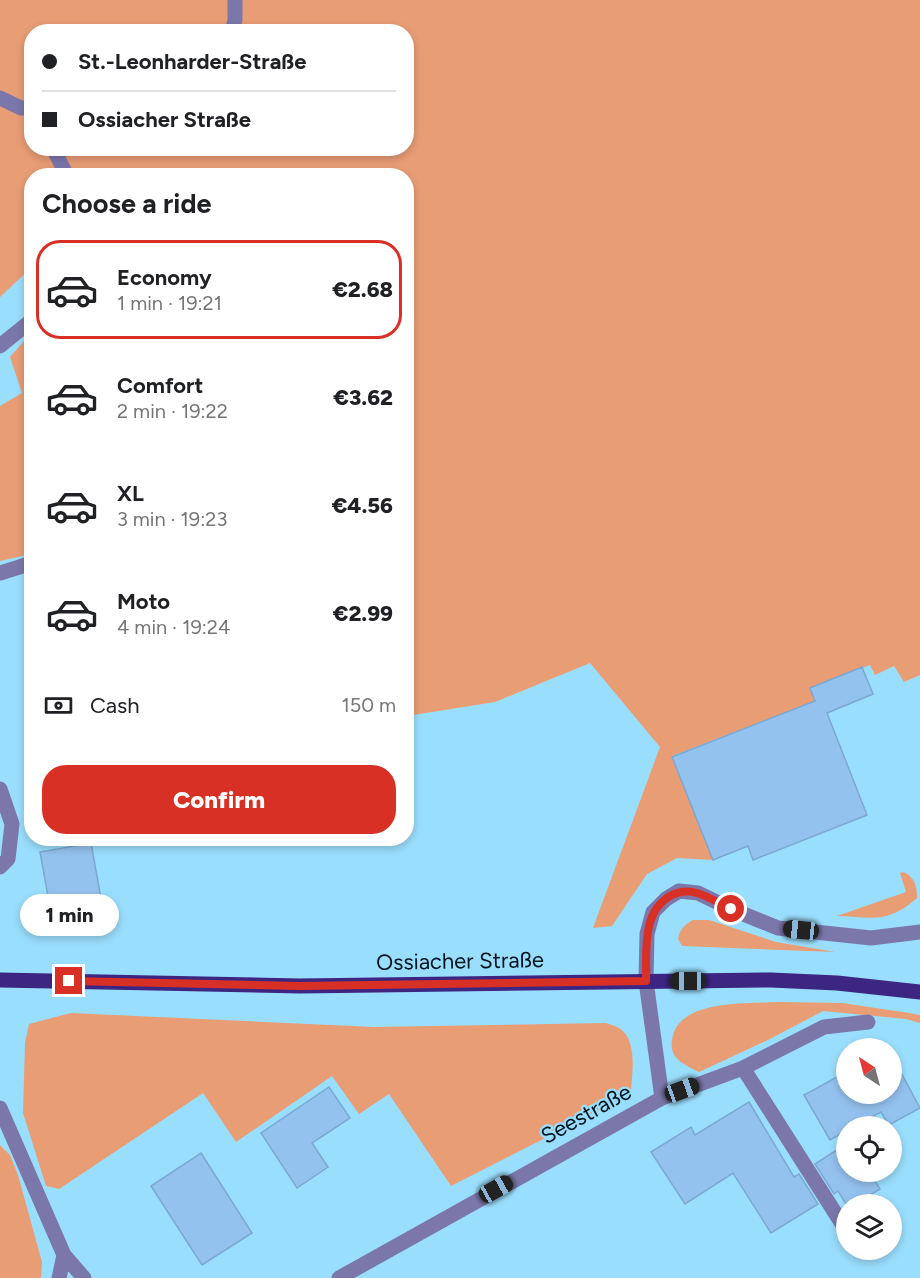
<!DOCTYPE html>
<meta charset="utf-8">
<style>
:root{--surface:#fff;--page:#f2f2f2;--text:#202124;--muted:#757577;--line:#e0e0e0;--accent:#d93025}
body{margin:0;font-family:Figtree,sans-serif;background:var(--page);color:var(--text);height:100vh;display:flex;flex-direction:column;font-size:22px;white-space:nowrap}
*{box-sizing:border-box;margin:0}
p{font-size:20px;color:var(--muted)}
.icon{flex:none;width:33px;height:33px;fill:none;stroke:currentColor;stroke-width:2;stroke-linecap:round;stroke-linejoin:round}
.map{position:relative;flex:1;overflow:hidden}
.drawer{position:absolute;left:24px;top:168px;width:390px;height:678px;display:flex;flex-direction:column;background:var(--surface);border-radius:24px;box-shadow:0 3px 9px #0003}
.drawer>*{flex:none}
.banner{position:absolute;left:24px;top:24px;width:390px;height:132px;border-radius:24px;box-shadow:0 3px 9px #0003;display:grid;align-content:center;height:132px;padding:0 18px;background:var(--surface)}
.needle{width:39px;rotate:324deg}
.fabs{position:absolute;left:836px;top:1038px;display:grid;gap:12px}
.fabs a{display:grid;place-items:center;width:66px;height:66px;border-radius:50%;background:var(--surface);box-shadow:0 3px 9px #0003;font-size:30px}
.end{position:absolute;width:27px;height:27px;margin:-14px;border:8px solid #d93025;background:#fff;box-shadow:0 0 0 3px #fff}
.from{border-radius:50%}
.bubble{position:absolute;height:42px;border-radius:21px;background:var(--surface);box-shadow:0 3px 9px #0003;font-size:20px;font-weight:800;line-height:42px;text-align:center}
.car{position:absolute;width:18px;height:36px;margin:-18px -9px;border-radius:8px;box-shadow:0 0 4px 2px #0007;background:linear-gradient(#222 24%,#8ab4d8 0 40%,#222 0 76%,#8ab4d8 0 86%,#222 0)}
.banner b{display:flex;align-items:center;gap:21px;height:57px;font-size:22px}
.banner b+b{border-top:2px solid var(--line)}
.banner i{width:15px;height:15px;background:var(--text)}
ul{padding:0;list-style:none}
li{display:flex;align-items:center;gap:18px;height:99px;margin:0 12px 9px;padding:0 6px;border:3px solid transparent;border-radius:24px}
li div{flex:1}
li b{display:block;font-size:22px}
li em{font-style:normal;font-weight:800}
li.current{border-color:var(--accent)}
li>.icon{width:54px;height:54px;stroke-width:1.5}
h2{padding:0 18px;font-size:27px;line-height:72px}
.pay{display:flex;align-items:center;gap:15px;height:66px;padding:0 18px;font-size:22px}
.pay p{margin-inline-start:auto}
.button{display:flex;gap:12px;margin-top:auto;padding:12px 18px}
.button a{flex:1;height:69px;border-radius:24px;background:var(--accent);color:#fff;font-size:24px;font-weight:800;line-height:69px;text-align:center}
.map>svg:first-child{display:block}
.green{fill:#e99d75;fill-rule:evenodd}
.building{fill:#94c2ef;stroke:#7ba8d3;stroke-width:1.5}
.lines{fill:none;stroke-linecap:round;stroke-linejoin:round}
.minor{stroke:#7c77ab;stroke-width:15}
.major{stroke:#3d2582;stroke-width:15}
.route{stroke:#d93025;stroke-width:8}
.labels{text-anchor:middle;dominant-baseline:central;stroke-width:4.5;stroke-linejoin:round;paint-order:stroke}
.street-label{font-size:22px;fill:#00141e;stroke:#9adefd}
</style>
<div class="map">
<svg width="920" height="1278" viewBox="0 0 920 1278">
<rect width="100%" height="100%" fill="#9adefd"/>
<!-- green -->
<path class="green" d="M0 0H920V675L904 682 894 666 875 675 870 665 810 688 815 701 672 756 713 860 677 858 647 874 612 926 593 928 660 747 590 663 495 702 407 716 406 176H32L31 268 0 297ZM32 32H406V148H32Z
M31 333V554L0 561V406L22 393 10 357Z
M904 872C915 878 917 886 917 898 910 904 901 911 892 914 876 921 854 916 837 916L906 892 900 873Z
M693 920H709L776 942 835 952 682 946 678 939C680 929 684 925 693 920Z
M778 1002 842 1003 909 1013 920 1015V1023L906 1019 823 1011 768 1040 699 1072C684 1064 669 1059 672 1040 677 999 747 1004 778 1002Z
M71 1013 374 1027 606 1023C610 1024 615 1026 619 1028 638 1040 632 1073 631 1092L618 1101 451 1186 389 1094 359 1114 332 1076 236 1142 203 1093 59 1189 46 1186 23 1113 25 1043 29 1024Z
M0 1145 10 1155 18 1175 42 1262 41 1278H0Z"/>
<!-- building -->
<path class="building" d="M862 667 873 694 827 713 867 815 753 860 748 846 713 860 672 757 815 701 810 688Z
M91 843 104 915 53 924 40 852Z
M891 1054 920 1108 889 1125 881 1112 854 1126H846V1131L830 1140 804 1095 846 1072V1094H891Z
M329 1087 350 1118 312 1143 328 1167 297 1188 261 1133Z
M749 1102 794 1177 799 1174 818 1204 771 1233 733 1173 685 1204 651 1152 691 1127 695 1135Z
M846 1144V1172H869L880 1189 855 1204H846L838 1191 834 1194 815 1164Z
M201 1153 252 1233 202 1265 151 1186Z"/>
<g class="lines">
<!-- minor -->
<path class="minor" d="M232 32 235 20V0
M0 98 21 108H32
M53 148 67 176
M0 346 32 320
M0 573 32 563
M0 789 12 824 8 859 0 867
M743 1068 846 1230
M662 1098 646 981 647 934 653 912 666 899 679 891 698 893 731 909 778 928 871 938 920 932
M0 1108 64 1255 84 1278
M59 1278 64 1255
M339 1278 662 1098 743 1068 824 1027 868 1022"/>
<!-- major -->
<path class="major" d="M0 980 300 986 771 980 837 983 920 992"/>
</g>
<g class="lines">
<!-- route -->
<path class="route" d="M69 981 300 986 646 981C647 952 641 913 670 896 679 891 687 890 697 893 708 896 720 904 731 909"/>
</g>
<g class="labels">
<!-- street labels -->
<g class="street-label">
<text transform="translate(460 961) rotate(-1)">Ossiacher Straße</text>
<text transform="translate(586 1114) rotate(-29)">Seestraße</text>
</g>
</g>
</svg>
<div class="fabs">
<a><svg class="needle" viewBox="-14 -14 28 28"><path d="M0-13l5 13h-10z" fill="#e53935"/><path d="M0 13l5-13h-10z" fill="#757577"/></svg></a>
<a><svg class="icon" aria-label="locate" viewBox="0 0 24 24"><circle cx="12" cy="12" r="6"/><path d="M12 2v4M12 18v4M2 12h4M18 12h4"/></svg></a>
<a><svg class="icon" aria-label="layers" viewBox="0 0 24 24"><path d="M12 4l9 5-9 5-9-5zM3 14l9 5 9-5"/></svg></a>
</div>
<i class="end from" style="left:731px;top:909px"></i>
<i class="end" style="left:69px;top:981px"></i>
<div class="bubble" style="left:20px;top:894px;width:99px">1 min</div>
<i class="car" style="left:801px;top:930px;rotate:276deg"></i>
<i class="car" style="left:688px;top:981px;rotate:270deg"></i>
<i class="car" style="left:682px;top:1090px;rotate:70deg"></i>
<i class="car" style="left:496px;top:1189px;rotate:61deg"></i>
<div class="banner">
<b><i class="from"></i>St.-Leonharder-Straße</b>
<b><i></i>Ossiacher Straße</b>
</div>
<section class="drawer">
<h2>Choose a ride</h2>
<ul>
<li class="current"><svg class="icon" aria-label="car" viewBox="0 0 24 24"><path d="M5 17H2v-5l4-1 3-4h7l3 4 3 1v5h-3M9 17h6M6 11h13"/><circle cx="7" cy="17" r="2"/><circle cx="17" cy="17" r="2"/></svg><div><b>Economy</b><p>1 min · 19:21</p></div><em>€2.68</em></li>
<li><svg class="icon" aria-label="car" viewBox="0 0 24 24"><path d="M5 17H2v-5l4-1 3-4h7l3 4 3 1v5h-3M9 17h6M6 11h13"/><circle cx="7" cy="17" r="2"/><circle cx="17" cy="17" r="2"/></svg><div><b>Comfort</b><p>2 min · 19:22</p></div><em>€3.62</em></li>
<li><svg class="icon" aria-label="car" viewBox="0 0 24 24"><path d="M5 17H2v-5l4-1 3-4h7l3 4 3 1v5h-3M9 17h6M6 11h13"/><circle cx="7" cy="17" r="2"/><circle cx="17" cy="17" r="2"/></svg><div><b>XL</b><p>3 min · 19:23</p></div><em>€4.56</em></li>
<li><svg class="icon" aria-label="car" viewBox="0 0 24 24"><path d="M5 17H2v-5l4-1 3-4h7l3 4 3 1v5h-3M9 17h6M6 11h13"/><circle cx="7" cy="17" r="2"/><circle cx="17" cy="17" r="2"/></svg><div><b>Moto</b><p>4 min · 19:24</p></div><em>€2.99</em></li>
</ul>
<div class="pay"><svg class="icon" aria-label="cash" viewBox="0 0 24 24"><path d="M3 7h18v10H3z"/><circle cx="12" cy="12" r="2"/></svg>Cash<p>150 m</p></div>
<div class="button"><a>Confirm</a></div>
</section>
</div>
